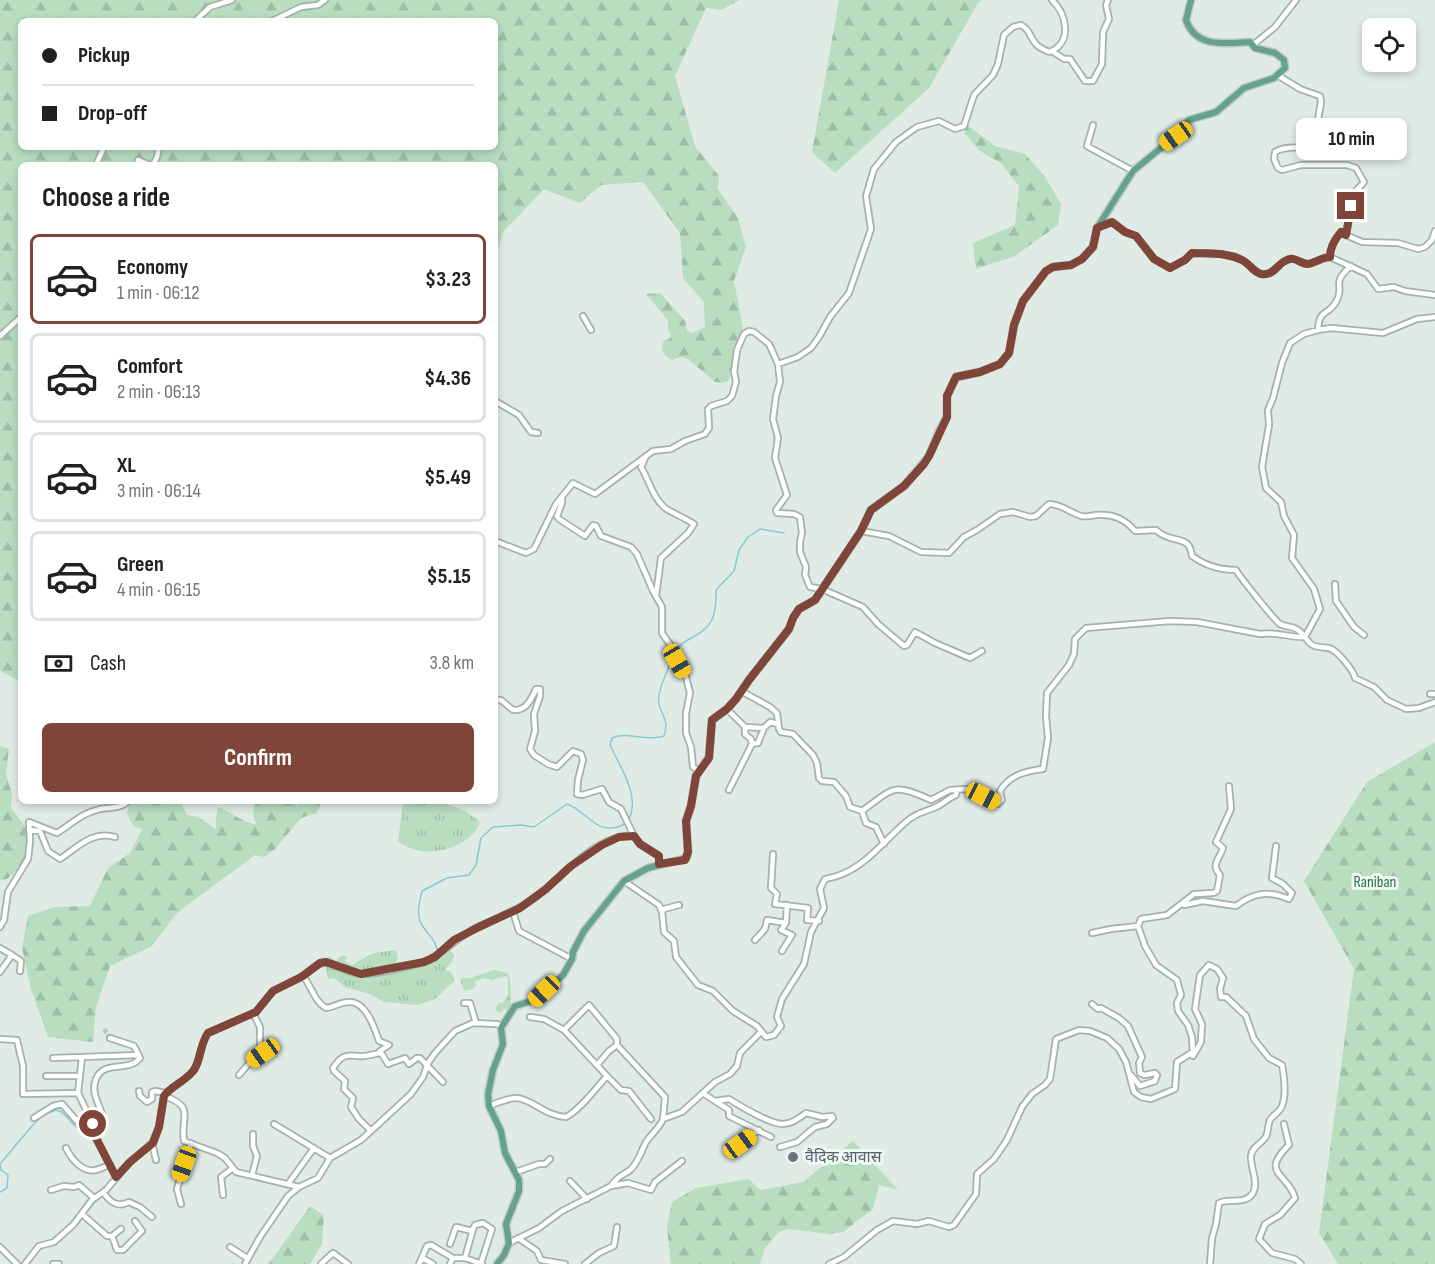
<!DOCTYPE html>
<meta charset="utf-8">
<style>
:root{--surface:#fff;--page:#f2f2f2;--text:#202124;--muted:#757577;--line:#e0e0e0;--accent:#804539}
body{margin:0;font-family:"Sofia Sans Condensed","Noto Sans Devanagari",sans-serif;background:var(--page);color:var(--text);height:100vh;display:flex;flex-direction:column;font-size:22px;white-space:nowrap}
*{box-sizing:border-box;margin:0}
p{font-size:20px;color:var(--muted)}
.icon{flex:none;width:33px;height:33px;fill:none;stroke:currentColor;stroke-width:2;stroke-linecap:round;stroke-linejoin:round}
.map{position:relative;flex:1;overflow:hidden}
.drawer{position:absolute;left:18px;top:162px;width:480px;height:642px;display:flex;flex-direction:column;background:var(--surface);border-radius:9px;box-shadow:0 3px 9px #0003}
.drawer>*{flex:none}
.hud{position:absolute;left:18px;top:18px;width:480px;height:132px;border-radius:9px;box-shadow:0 3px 9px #0003;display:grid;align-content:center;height:132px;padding:0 24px;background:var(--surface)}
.fabs{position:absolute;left:1362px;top:18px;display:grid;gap:12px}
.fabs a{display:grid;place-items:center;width:54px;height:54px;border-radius:9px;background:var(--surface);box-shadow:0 3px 9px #0003;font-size:30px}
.end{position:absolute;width:27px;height:27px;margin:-14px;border:8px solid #804539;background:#fff;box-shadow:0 0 0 3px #fff}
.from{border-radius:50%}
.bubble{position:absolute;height:42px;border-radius:9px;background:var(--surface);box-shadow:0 3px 9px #0003;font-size:20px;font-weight:700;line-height:42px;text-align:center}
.car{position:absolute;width:18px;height:36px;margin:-18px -9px;border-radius:8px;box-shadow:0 0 4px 2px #0007;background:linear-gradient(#f5c518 24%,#345 0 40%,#f5c518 0 76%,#345 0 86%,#f5c518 0)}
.hud b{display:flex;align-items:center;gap:21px;height:57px;font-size:22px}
.hud b+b{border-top:2px solid var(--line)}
.hud i{width:15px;height:15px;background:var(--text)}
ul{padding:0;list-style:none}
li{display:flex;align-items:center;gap:18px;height:90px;margin:0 12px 9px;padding:0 12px;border:3px solid var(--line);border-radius:9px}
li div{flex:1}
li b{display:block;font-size:22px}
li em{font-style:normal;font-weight:700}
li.on{border-color:var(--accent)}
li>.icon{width:54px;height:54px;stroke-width:1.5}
h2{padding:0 24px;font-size:27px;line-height:72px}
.pay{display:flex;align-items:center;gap:15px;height:66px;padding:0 24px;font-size:22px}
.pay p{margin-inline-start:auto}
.primary-button{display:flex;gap:12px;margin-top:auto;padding:12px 24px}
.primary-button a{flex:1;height:69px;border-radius:9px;background:var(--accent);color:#fff;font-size:24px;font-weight:700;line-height:69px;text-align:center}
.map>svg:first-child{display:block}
.grass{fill:url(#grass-tufts)}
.forest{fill:url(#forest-firs);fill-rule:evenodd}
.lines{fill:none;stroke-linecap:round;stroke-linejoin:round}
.stream{stroke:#85cbd2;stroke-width:1.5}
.minor-tunnel{stroke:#bac8c1;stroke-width:4.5;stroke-dasharray:4.5 2;stroke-linecap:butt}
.minor-casing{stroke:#a3b3ac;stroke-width:8}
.major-casing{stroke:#c1c8c6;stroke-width:9}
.minor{stroke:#fff;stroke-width:4.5}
.major{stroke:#63a28e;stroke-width:6}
.route{stroke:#804539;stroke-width:8}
.worship-dot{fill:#6b7280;stroke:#f0f8f3;stroke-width:2}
.labels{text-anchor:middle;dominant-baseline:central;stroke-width:6;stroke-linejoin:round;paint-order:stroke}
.park-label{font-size:16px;fill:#297441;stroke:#f0f8f3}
.worship-label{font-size:16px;fill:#5b616d;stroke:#f0f8f3;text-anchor:start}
</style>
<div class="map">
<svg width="1435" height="1264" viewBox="0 0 1435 1264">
<defs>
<pattern id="grass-tufts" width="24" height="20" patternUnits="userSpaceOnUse" patternTransform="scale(1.5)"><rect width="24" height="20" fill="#b8ddbf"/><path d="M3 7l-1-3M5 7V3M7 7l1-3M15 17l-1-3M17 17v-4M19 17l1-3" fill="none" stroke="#9ebfa5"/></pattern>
<pattern id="forest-firs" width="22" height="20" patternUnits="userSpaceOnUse" patternTransform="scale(1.5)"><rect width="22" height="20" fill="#b8ddbf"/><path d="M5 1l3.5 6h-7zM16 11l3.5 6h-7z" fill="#9ebfa5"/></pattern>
</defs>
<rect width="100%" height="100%" fill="#e0ebe5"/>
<!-- grass -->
<path class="grass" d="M403 801C432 801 456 801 480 822 472 844 442 854 420 851 413 850 405 845 398 842Z
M448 948 454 955 453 960 445 970 451 972 455 980 435 999 418 1005 384 1002 370 994 345 987 334 978 328 979 325 966 329 956 336 961 339 957 344 955 347 957 345 961 352 965 373 953 396 950 398 958 394 966 385 968V971L416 966Z
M495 970 507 973C513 981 509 995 512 1006L506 1018 504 1016 507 1010 504 1008 500 1013 495 1009 500 1002 502 1004 508 995V978L505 976 492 980 483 978 475 982 476 985 471 990 469 989 465 992 460 980 461 978H470Z"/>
<!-- forest -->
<path class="forest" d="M0 0H740L721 10 706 8 675 76 695 146 719 176 718 189 738 218 746 247 734 281 743 328 733 370 728 381 723 383 715 382 688 359 682 357 672 360C663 356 660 348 664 341L669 339 671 335 668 330V320L646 294 660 293 685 321 687 331 693 333 705 327 704 302 683 278 680 233 643 182 601 185 580 203 544 189 504 231 495 257V165H21V682L0 671ZM21 21H495V147H21Z
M839 0H982L978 3 929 88 835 173 812 152Z
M967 125 995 146 1025 154 1045 177 1061 204 1058 225 1015 256 976 269 973 243 1015 225 1019 186 1001 163 980 151 964 133Z
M1435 742V1264H1338L1319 1233 1354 969 1304 881 1367 782Z
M0 746 9 749 6 775 12 793 11 808 26 827 29 840 25 863 7 879 0 880Z
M129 801H180L187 815 198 817 216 829V818L218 807C231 811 242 823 256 824L253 815 255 801H295L297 807 298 801H322L317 813 301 818 275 849 264 857 255 855 177 913 152 946 110 966 96 1007 93 1042 48 1037 31 989 22 948 28 916 55 907 90 906 108 868 130 853 142 829 134 827 127 814Z
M853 1141 898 1190 879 1185 873 1209 843 1232 830 1234 787 1229 778 1233 765 1248 760 1264H671L667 1228 672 1202 696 1188 748 1179 761 1190 803 1182Z
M310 1206 324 1215 322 1244 310 1264H267L274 1257Z"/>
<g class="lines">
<!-- stream -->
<path class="stream" d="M674 655C679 640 697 638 707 627 716 618 716 602 716 590L734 571 739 550 748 537 760 529 784 533
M628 820C642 798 619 765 610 745L612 738C627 731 647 742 664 736 671 716 656 713 659 695 661 683 668 670 672 659
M438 953C435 939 431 938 424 928 415 917 419 903 422 891L447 878 469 875 476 865 481 838 493 827 520 825 534 827 567 804C589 812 596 838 625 824
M0 1192 7 1188 8 1175 1 1170 0 1164 32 1126 43 1115 56 1110 62 1112 78 1129 91 1139"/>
<!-- minor-tunnel -->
<path class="minor-tunnel" d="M104 1029 110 1038"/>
<!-- minor casing -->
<g class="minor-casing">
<path id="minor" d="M195 21 210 7 232 0
M272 21 301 7 318 5 325 0
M1253 45 1275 27 1296 0
M1052 51 1064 59H1070L1085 81H1093L1102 64 1103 32 1109 19 1106 5 1108 0
M1279 76 1300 89 1320 96 1321 102 1314 144C1301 151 1288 144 1275 152L1274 159 1278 168 1282 170 1301 165H1347L1356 168 1364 182 1354 193 1346 235 1362 242 1398 243 1418 249 1425 247 1432 240 1435 231
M1093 125 1087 146 1133 171
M96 165 104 147
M137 165 138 160 150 165 154 163 157 157 159 147
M1097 228 1112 222 1125 232 1136 236 1154 259 1170 268 1185 260 1192 253C1210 254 1226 252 1242 260 1250 264 1253 272 1261 274 1273 276 1277 265 1285 261 1294 255 1299 263 1307 264 1314 264 1322 257 1330 257 1330 247 1335 239 1341 232L1346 235
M1330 257 1367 274 1378 289 1394 287 1405 291 1435 295
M583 316 591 330
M1318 330C1319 307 1329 317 1337 300 1345 285 1330 284 1351 266
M0 336 21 317
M778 364 798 357 811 348 819 337 830 317 849 293 871 229 866 196 874 169 896 142 917 127 939 121 955 129 964 126 974 95 993 75 998 64 1004 35 1013 27 1021 25C1031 30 1029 37 1036 44 1039 48 1045 50 1049 52 1073 43 1067 14 1052 0
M495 401 519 415 531 432 538 433
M646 456 641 467C649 480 653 498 665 508 674 514 685 518 694 524L688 533 661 558 656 596
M562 497V503L557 516 559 519 585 536 593 525 596 526 601 536 631 547 637 554 653 591 662 607V633L671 646 670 655 677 661 686 677 690 693 686 713V733L691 747 693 767 699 771
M861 531 889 536 921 552 949 553 964 537 977 530 1000 514 1013 512 1030 517 1036 516 1049 504C1061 504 1069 512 1081 516 1085 517 1091 516 1096 515 1112 514 1124 518 1135 531L1156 530C1168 542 1184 537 1189 546 1191 549 1191 552 1192 556 1206 566 1220 570 1236 570 1240 577 1275 621 1280 624 1285 627 1293 626 1298 630 1303 633 1306 640 1311 644 1316 648 1323 647 1329 648 1337 650 1354 671 1355 678L1374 687 1387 700 1406 709 1419 708 1435 702
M495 541 526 553 534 549 556 504 573 483 595 494 653 451 671 449 685 441 705 434 709 428 708 409 711 406 727 401 732 396 736 382 734 372 737 350 744 334 749 331 754 332 769 344 778 364 780 382 776 396 773 419 778 438 775 458 787 495 776 510 777 513 794 514 800 517 802 533 800 542V552L806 567 805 575 810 587 822 589 863 607 878 624 904 646 907 645 915 632 935 643 970 658 982 651
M1335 584 1336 601 1354 627 1364 635
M1305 637 1320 609 1314 589 1292 558 1294 535 1284 516 1281 502 1266 488 1262 467 1269 425 1268 410 1273 398 1282 363 1290 343 1304 334 1318 330 1331 328 1383 333 1417 319 1435 317
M741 691 770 707 777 713 779 729 781 732 793 734 813 755 817 763 819 778 822 781 834 782 846 796 850 807 862 811
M1430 694H1435
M495 700H501L513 710C526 711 531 700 536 689H540V696L534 714 535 731 530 749 534 755 548 764 557 767 573 751 581 754 583 760 578 780 577 794 582 795 602 789 609 802 621 809 634 836 640 844 659 856V864
M727 709 745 727 764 728 770 722 778 724
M752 744 758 743 764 728
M729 790 752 744 751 739 745 734V727
M862 811C894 788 892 782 931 800L950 790 968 789 998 804 1002 800 1000 791C1009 775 1026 771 1043 769L1048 738 1046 716 1047 693 1069 665 1074 654 1075 639 1086 628 1170 621 1197 622 1260 634C1275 631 1290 638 1305 637
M862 811 866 823 876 827 884 844
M29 830 40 831 48 851 60 859C77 848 92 830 115 837
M773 854 771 888 777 894 775 904 808 908 807 920 819 921
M624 881 659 905 662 912 664 932 674 941 676 957 698 985 713 991 733 1011 757 1026 766 1037 774 1035 781 1026 777 1017 782 999 804 964 811 932 824 908 820 889 825 879C862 873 880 844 907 821 920 810 928 812 940 805 946 801 949 798 956 795L957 790
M1184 905 1203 901 1236 906C1253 893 1268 890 1289 899L1292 893 1283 884 1272 878 1276 846
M513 912 519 931 572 959
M662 912 664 909 679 905
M1138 926 1141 919 1167 915 1194 894 1213 893 1217 891 1220 875C1210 864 1220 859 1223 848L1216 842 1231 809 1229 786
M0 927 4 920 8 892 28 859 30 841 29 822 57 833C73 823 80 814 100 809 110 807 121 809 128 801
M1092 933 1111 929 1138 926
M755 940 765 929 767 920 786 923 787 905
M0 948 12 955 0 972
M782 951 792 935 781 930 786 923
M12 955 21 961 20 971
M303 976C312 987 314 1001 326 1008 334 1007 341 1002 349 1002 366 1001 375 1029 379 1041L389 1045 380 1051 388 1064 405 1058 409 1064 417 1058H420L443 1082
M464 1003H470L476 1023
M1092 1004 1098 1009 1101 1008 1119 1018 1128 1026 1142 1057 1139 1063 1140 1073 1144 1075 1155 1073 1157 1075 1155 1081 1140 1086 1131 1075
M530 1017 544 1019 564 1030
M0 1039 17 1040 23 1066V1094L78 1093 93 1124 95 1136 116 1177
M1193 1056 1201 1042 1202 1024 1195 1009 1200 975 1209 965 1217 969 1223 978 1220 989 1221 997H1226L1246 1016 1254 1039 1269 1058 1282 1065C1284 1076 1287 1094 1282 1106 1280 1112 1273 1115 1270 1120 1267 1126 1269 1133 1265 1138 1260 1145 1252 1147 1251 1156 1250 1167 1259 1182 1253 1193 1246 1205 1228 1198 1219 1203L1216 1224 1212 1238 1210 1264
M53 1058 82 1057
M597 1065 609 1051 617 1045 665 1097 663 1119
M239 1075 252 1060 263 1053 260 1044V1027L253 1013
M46 1076H79
M607 1076 621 1090 629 1091 651 1119
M139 1091 140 1096 147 1102 152 1099V1092L155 1091 166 1093
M78 1093 82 1057 138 1055
M704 1094 729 1110V1116L771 1137
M164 1096C196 1107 180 1116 184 1141L217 1153 225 1158 236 1172 299 1187
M715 1101 729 1099C740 1106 770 1124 783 1124 792 1124 799 1118 806 1113L822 1117 832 1116 833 1118 827 1124 815 1127 797 1142 780 1147
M489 1106C497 1103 507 1098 517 1098 532 1099 545 1116 566 1117 579 1111 597 1087 607 1076L564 1030 589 1005 617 1039V1045
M34 1118 53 1106 62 1104 83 1128 95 1136C116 1115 87 1102 96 1079 104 1059 129 1073 140 1058L134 1046 110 1038
M274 1124 330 1158
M1284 1124 1289 1145C1259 1174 1288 1173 1295 1198L1280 1215 1265 1224 1259 1239 1272 1253 1295 1259 1301 1264
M370 1130 359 1119 351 1107 353 1098 344 1089 345 1081 334 1071 333 1068C341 1056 345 1054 359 1056 366 1057 373 1054 380 1053
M152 1143 156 1160
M732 1147 759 1130
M66 1148C71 1159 83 1173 96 1170 101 1169 105 1166 110 1165
M516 1172 539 1164H545L550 1159
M252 1175 257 1156 253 1146V1134
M570 1181 587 1199
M288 1184 314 1148
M611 1186C617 1177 621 1176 629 1171 638 1164 641 1151 646 1142 652 1133 659 1129 663 1119L682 1112 715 1082 730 1074 737 1066 740 1053 761 1032
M51 1190 64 1186 74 1187 79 1185 94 1198
M103 1192C110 1202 117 1208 129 1202L140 1207 152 1217
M223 1195 221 1177 233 1168
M181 1204 177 1189 191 1143
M82 1214 107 1236H112L121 1229
M112 1236 117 1250H123L142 1231 135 1221
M518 1238 537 1251 541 1260 565 1264
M509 1243 539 1228 562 1211 611 1186 628 1183 651 1190 655 1182 682 1161
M450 1244 456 1227 472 1231
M0 1247 17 1264
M230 1247 247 1258
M422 1258 433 1264
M465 1258 473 1229 475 1225 483 1223 492 1229 481 1263
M25 1264 39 1246 54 1242 73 1225 92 1200 106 1190 130 1162 152 1143 159 1127 164 1096C171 1086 186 1081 194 1070 201 1059 200 1044 208 1033L256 1012 273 991 298 979 317 965 325 962C336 966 349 973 360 974 373 975 422 965 432 958 448 948 460 936 477 927 497 918 517 911 535 898 561 878 598 832 634 836
M53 1264H59
M245 1264 260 1237 288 1196 299 1187 318 1178 330 1158 361 1140 411 1094 423 1077 428 1063 435 1053 455 1031 473 1023 497 1024 502 1027
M321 1264 333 1253 348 1264
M419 1264 427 1246 431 1245 453 1258
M450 1264 453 1258H465L482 1264
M585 1264 599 1253 614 1246 617 1227
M829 1264 844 1257 877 1230 893 1221 917 1224 929 1221 949 1227 954 1225 976 1194 977 1174 994 1159 1007 1140 1022 1107 1032 1094 1045 1085 1050 1079 1056 1039 1079 1030 1090 1031 1107 1038 1119 1049 1126 1062 1134 1092 1141 1097 1151 1099 1175 1089 1177 1062 1193 1052 1192 1037 1188 1025 1178 1011 1177 1003 1181 995 1177 980 1156 965 1145 946 1138 926"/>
</g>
<!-- major casing -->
<g class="major-casing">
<path id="major" d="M497 1264 504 1255 509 1243 506 1224 519 1191V1180L505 1153 501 1131 489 1106 488 1094 493 1070 503 1044 501 1028 515 1006 535 1000 563 975 572 959 573 952 584 931 624 881 648 868 687 858 688 852 686 821 691 806 696 776 709 757 712 720 727 709 736 699 749 680 789 629 793 618 799 609 815 600 861 531 871 510 904 486 929 456 939 431 947 417V396L956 377 980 372 1000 364 1009 353 1014 325 1023 301 1046 271 1053 267 1071 265 1082 259 1093 247 1097 228 1133 171 1179 133 1189 120 1216 112 1244 88 1274 78 1285 68 1284 60 1275 53 1255 48 1250 42C1226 43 1196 49 1186 20L1191 0"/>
</g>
<!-- minor -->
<use href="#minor" class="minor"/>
<!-- major -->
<use href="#major" class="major"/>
</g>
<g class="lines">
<!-- route -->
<path class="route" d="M93 1124 95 1136 116 1177 130 1162 153 1143 159 1127 164 1096C171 1086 186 1081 194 1070 201 1059 200 1044 208 1033L256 1012 273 991 303 976 320 963 326 962 361 974 424 962 435 957 454 940 479 927 520 908 546 889 571 866 602 845 619 837 634 836 640 844 659 856V864L685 860 688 852 686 821 691 806 696 776 709 758 712 720 727 709 736 699 749 680 789 629 793 618 799 609 815 600 861 531 871 510 904 486 924 464 929 456 947 417V396L956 377 980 372 1000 364 1009 353 1014 325 1023 301 1046 271 1053 267 1071 265 1082 259 1093 247 1097 228 1112 222 1125 232 1136 236 1154 259 1170 268 1185 260 1192 253C1210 254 1226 252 1242 260 1250 264 1253 272 1261 274 1273 276 1277 265 1285 261 1294 255 1299 263 1307 264 1314 264 1322 257 1330 257 1330 247 1335 239 1341 232L1346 235 1351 206"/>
</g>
<!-- markers -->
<circle class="worship-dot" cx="793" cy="1157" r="6"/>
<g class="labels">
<!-- park labels -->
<g class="park-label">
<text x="1375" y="882">Raniban</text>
</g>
<!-- worship labels -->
<g class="worship-label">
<text x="805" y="1157">वैदिक आवास</text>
</g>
</g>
</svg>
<div class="fabs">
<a><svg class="icon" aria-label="locate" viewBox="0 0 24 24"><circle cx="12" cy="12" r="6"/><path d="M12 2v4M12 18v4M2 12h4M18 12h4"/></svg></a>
</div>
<i class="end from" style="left:93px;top:1124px"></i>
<i class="end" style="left:1351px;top:206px"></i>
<div class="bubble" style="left:1296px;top:118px;width:111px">10 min</div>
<i class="car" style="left:1176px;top:136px;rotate:235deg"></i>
<i class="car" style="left:677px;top:661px;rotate:150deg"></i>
<i class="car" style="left:983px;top:796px;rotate:117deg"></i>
<i class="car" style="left:544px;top:991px;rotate:226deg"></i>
<i class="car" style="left:263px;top:1053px;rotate:235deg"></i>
<i class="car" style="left:740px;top:1144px;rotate:54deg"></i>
<i class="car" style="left:184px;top:1164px;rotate:200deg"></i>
<div class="hud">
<b><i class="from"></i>Pickup</b>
<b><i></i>Drop-off</b>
</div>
<section class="drawer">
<h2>Choose a ride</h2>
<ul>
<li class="on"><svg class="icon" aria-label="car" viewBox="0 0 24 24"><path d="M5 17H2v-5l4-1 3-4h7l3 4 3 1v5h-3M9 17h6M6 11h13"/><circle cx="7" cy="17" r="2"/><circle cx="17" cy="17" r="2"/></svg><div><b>Economy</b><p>1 min · 06:12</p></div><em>$3.23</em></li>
<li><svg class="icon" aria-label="car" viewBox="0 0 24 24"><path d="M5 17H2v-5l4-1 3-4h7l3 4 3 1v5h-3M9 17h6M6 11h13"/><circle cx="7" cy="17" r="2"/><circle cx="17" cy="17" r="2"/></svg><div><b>Comfort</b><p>2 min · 06:13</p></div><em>$4.36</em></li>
<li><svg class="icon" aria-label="car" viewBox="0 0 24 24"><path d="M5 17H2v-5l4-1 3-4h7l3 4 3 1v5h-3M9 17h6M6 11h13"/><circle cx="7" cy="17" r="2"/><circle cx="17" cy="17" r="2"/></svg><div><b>XL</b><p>3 min · 06:14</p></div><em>$5.49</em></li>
<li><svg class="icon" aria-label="car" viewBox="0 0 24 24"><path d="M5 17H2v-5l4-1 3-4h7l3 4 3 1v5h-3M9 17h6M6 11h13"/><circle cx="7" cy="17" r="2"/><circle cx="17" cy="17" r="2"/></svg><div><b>Green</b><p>4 min · 06:15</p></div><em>$5.15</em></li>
</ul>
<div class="pay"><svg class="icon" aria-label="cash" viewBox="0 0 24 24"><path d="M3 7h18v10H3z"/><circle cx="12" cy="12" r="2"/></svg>Cash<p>3.8 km</p></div>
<div class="primary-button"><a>Confirm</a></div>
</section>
</div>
